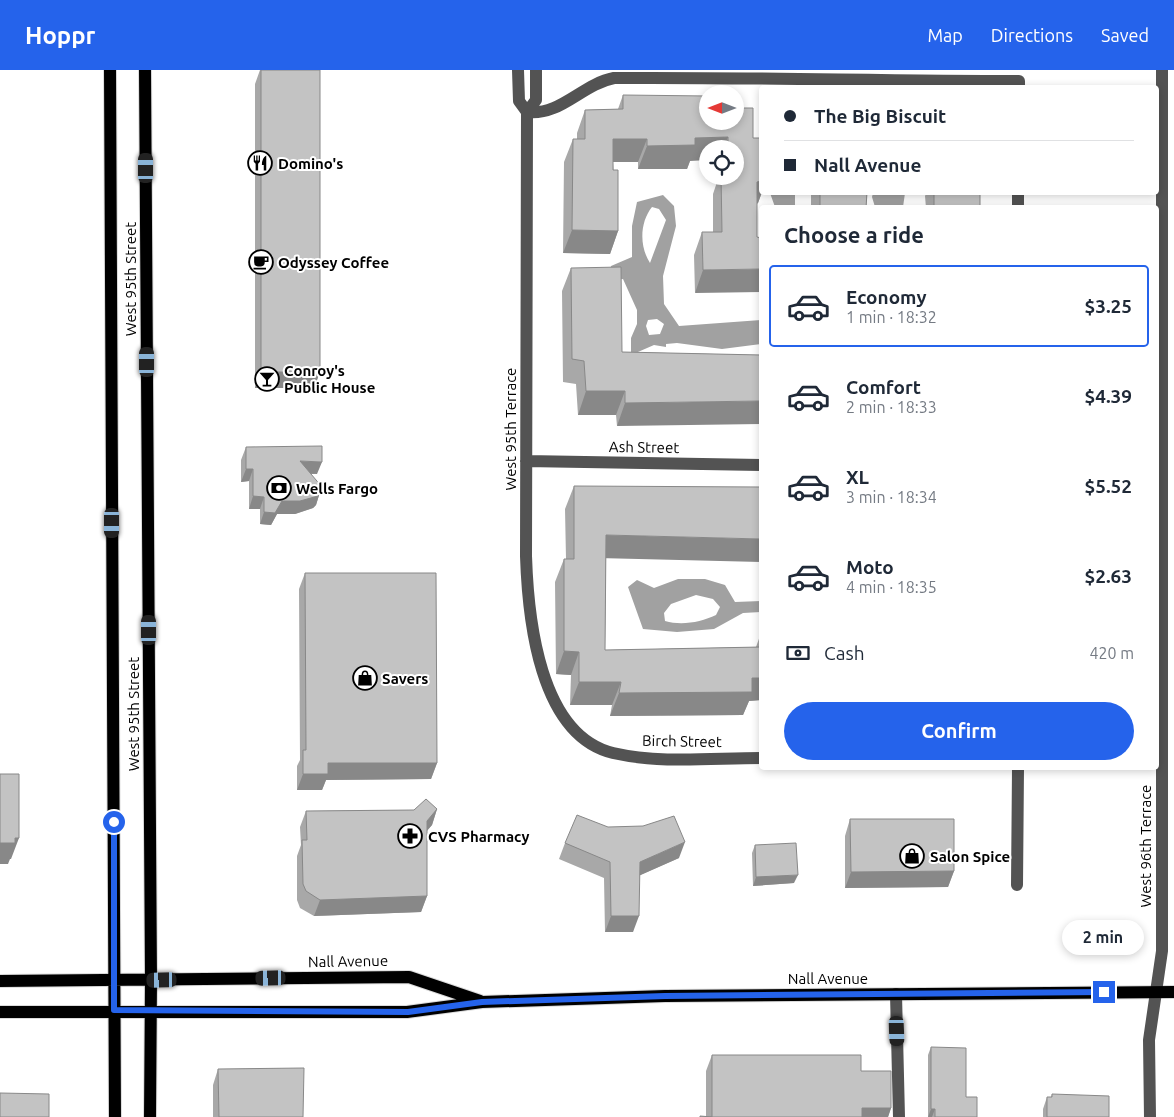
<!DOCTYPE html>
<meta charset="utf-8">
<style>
:root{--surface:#fff;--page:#f2f2f3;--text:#1f2937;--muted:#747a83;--line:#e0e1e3;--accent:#2563eb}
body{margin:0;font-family:Ubuntu,sans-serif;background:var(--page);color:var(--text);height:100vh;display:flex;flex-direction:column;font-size:19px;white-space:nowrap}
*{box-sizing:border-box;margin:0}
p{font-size:16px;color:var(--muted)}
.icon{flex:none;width:28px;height:28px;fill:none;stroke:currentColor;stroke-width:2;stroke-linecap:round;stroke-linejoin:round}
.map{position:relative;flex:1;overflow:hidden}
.sheet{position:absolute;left:759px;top:135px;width:400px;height:565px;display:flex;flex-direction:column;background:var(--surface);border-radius:5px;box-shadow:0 2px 8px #0003}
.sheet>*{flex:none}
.top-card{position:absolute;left:759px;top:15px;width:400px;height:110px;border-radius:5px;box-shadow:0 2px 8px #0003;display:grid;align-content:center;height:110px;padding:0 25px;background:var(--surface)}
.needle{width:32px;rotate:270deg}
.fabs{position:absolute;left:699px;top:15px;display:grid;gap:10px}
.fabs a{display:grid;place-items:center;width:45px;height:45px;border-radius:50%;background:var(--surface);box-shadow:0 2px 8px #0003;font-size:25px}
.end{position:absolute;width:22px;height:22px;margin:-11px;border:6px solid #2563eb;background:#fff;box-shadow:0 0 0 2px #fff}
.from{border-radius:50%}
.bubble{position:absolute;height:35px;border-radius:18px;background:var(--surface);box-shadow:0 2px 8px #0003;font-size:16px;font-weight:700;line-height:35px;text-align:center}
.car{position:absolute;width:15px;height:30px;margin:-15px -8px;border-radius:6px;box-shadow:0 0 4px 1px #0007;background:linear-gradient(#222 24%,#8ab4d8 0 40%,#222 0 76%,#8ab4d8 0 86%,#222 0)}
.top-card b{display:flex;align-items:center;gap:18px;height:48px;font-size:19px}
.top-card b+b{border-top:1px solid var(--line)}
.top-card i{width:12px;height:12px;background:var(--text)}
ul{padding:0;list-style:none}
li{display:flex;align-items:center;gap:15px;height:82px;margin:0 10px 8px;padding:0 15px;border:2px solid transparent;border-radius:5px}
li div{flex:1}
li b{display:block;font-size:19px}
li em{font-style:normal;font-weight:700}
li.selected{border-color:var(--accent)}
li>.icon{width:45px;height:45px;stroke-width:1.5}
h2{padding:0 25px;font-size:22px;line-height:60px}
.pay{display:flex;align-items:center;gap:12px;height:55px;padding:0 25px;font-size:19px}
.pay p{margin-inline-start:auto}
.primary-button{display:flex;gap:10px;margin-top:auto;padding:10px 25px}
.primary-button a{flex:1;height:58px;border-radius:30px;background:var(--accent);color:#fff;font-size:20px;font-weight:700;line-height:58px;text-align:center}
header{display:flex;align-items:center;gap:30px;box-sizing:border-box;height:70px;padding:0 25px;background:var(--accent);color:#fff}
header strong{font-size:24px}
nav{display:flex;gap:28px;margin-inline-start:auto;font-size:18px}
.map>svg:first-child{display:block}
.water{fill:#a1a1a1;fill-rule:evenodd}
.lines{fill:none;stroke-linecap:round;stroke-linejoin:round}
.major-casing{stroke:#dbdbdb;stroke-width:14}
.minor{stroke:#535353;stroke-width:12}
.major{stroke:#000;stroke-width:12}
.wall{fill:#a8a8a8}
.shaded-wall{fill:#888}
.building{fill:#c3c3c3;stroke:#888}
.route{stroke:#2563eb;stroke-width:6}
.labels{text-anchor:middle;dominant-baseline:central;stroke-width:4;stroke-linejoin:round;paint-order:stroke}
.poi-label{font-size:15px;font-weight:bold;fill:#000;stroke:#fff;text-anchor:start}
.street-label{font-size:15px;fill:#000;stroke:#fff}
</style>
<header>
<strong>Hoppr</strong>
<nav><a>Map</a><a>Directions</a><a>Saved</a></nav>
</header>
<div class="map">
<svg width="1174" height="1047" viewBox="0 0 1174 1047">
<rect width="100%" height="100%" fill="#fff"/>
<!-- water -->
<path class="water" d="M770 123H795V137H775Z
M873 123H905L903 137H875L872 127Z
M663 125 674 136 676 156 663 206 664 234 679 256 761 250V274L722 279 677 273 666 274V277L654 275 631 285V268L637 254V240L623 209 615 210 609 207 611 196 632 187V156L637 132ZM652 137 659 139 666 150 650 193C639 176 640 152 652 137ZM657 249 664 254 660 264 649 265 646 256 648 250Z
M678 509H705L725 515 735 532 761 531V542L743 543 714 559 677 562 643 559 628 517 637 510 654 518ZM696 525 713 529 720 537 716 545C701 552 682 556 665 551L664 543 671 534Z"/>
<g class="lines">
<!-- major casing -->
<g class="major-casing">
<path id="major" d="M110 0 115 1047
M145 0 151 910 150 1047
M0 911 409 907 480 931
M0 942H407L482 932 665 926 1174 922"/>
</g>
<!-- minor -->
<path class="minor" d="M518 0 519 31 527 42
M536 0V30L527 42 526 486C528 548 539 665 613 683 661 694 712 688 761 688
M527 42C561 46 582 14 614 8 749 7 884 11 1019 11V18
M1018 138V122
M526 391 761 395
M1017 815 1018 698
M896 924 899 1047
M1150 1047 1149 970 1162 881V0"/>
<!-- major -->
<use href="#major" class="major"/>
</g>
<!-- wall -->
<path class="wall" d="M260 0H320V302L314 318H255V14Z
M623 25 708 51 753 68 761 122H762L758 133 757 134 695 223 694 185 702 162H713V124L719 106H735V79H708L690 91 687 99H638V92H613L618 161 610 184 563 183 564 92 573 69H577V63L585 40 618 39Z
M811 122H867L866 138H811Z
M927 122H980V138H926L925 126Z
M571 198 622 282 761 285 617 356 616 345H578L576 314 563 312 562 221Z
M246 377 317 404H311L320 422 316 435 313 438 295 444H277L271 455 260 454V439H249V411L241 412V390Z
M574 416 606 488 605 580 756 577 761 563V630L749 631 743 645 610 646 612 635H570L571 605 556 604 555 512 564 489H566L565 439Z
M305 503 437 693 431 709 326 710 322 720H297V696L300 690 299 519Z
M437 739 432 755 427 761V826L421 842 314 846 300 838 297 830V786L301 775 300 757 306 741 414 740Z
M850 749 954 801 948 817 845 818V766Z
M565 773 679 788 640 805 633 862H605L604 808 559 789Z
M755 775 794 813 753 816 752 783Z
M931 977 977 1047H928V985Z
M712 985 861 1001 891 1038 888 1047H700L706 1046V1001Z
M218 999 303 1047H213V1015Z
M1052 1024 1109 1047H1043V1039L1047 1027H1051Z"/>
<!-- shaded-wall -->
<path class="shaded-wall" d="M728 67 723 79H708V90L690 91 687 99H638L647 76 695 68Z
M613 69H647L638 92H604Z
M761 111V122H762L758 133 748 135 757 112Z
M572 160 618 161 610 184 563 183Z
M761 199V222L695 223 703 200Z
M261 302H320L314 318H255Z
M586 321H625L616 345H578Z
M761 331V354L617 356 625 333Z
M300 391 322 392 317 404 296 403Z
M246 399H253L249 411 241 412Z
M320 422 316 435 313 438 295 444H277L271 455 260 454 264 442 282 431Z
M253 426 264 427 260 439H249Z
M606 465 761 469V492L598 488Z
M564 581 579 582 571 605 556 604Z
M752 608H761V630L749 631 743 645 610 646 619 623Z
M579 612H621L612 635H570Z
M328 693H437L431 709 326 710 322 720H297L303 704Z
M437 739 432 755 421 767 427 751Z
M15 768H19L11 789H10L8 794H0V773Z
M685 772 679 788 634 808 640 792Z
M954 801 948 817 845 818 851 802Z
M798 805 794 813 753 816 756 807Z
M427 826 421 842 314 846 320 830Z
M611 846H639L633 862H605Z
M862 1038H891L888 1047H859Z
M931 1039H935L932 1047H928Z"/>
<!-- building -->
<path class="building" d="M261 0H320V302H261Z
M623 25 708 26V51H735V38H753V68H761V111L757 112V167L761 168V199L703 200 702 162H722L721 106H735V79H728V67L695 68V75L647 76V69H613V100H618V161L572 160 573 69H585V40L623 39Z
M820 122H867L866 138H820Z
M934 122H980V138H934Z
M621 197 622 282 761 285V331L625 333V321H586L584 291 572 289 571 198Z
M322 376V392L300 391 322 417 320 422 318 426 300 431H282L275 443 264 442V427L253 426V399H246V377Z
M574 416 761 417V469L606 465 605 580 761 577V608H752V622L619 623 621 612H579V582L564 581V489H574Z
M305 503H436L437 693H328V704H303V680H306Z
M0 704H19V768H15V773H0Z
M426 729 437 739 427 751V826L320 830 306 821 303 814 302 770H307L306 741 414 740Z
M577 745 608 757 643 756 674 746 685 772 640 792 639 846H611L610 792 565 773Z
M850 749H954V801L851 802Z
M796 773 798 805 756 807 755 775Z
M931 977 966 978V1027H977V1047H935V1039H931Z
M712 985H861V1001H891V1038H862V1047H700V1046L712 1047Z
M304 998 303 1047H219L218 999Z
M0 1023 49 1024V1047H0Z
M1052 1024 1109 1026V1047H1047V1027H1052Z"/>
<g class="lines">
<!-- route -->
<path class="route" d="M114 752V940L408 942 482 932 665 926 1104 922"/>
</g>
<!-- icons -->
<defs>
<g id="restaurant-ring" transform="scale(1.25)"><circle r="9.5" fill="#fff" stroke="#000" stroke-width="1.5"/><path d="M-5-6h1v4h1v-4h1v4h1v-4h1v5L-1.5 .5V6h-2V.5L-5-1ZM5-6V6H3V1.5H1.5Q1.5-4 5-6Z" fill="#000"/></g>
<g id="cafe-ring" transform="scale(1.25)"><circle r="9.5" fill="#fff" stroke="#000" stroke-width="1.5"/><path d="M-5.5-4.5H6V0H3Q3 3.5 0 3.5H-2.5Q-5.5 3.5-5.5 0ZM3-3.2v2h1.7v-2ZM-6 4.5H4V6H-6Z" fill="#000"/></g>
<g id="bar-ring" transform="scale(1.25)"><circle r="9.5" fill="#fff" stroke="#000" stroke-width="1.5"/><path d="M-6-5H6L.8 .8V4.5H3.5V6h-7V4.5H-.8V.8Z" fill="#000"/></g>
<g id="bank-ring" transform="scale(1.25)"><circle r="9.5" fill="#fff" stroke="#000" stroke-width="1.5"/><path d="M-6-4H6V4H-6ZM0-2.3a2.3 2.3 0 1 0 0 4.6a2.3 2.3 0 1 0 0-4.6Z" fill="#000"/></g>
<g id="shop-ring" transform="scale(1.25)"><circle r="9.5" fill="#fff" stroke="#000" stroke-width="1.5"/><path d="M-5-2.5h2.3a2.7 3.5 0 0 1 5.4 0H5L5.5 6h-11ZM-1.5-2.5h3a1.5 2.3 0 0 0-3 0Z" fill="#000"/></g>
<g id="pharmacy-ring" transform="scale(1.25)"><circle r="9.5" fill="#fff" stroke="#000" stroke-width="1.5"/><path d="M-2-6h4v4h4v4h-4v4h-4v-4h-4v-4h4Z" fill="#000"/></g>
</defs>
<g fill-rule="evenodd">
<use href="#restaurant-ring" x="260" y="93"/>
<use href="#cafe-ring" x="261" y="192"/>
<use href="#bar-ring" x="267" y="309"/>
<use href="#bank-ring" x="279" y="418"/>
<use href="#shop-ring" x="365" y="608"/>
<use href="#pharmacy-ring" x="410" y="766"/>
<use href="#shop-ring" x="912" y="786"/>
</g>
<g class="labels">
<!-- poi labels -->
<g class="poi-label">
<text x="278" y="93">Domino's</text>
<text x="278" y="192">Odyssey Coffee</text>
<text x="284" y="300">Conroy's<tspan x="284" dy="17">Public House</tspan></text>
<text x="296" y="418">Wells Fargo</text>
<text x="382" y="608">Savers</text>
<text x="428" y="766">CVS Pharmacy</text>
<text x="930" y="786">Salon Spice</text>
</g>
<!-- street labels -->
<g class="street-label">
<text transform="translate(130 209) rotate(-90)">West 95th Street</text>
<text transform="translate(510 359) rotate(-90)">West 95th Terrace</text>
<text transform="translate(644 377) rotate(1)">Ash Street</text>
<text transform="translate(133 644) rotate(-90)">West 95th Street</text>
<text transform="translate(682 671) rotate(1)">Birch Street</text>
<text transform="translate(1145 776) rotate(-90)">West 96th Terrace</text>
<text transform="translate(348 891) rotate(-1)">Nall Avenue</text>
<text x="828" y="908">Nall Avenue</text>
</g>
</g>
</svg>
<div class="fabs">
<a><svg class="needle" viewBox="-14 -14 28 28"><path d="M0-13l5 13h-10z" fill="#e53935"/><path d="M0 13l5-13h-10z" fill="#747a83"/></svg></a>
<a><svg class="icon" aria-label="locate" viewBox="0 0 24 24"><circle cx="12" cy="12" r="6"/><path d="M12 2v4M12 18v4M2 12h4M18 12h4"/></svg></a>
</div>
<i class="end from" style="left:114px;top:752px"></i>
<i class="end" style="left:1104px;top:922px"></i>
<div class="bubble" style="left:1062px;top:850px;width:82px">2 min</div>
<i class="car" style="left:146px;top:98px;rotate:0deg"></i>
<i class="car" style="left:147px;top:292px;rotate:0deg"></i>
<i class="car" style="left:112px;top:453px;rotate:180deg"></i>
<i class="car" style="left:149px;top:560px;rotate:0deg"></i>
<i class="car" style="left:271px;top:908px;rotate:269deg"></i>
<i class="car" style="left:162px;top:910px;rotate:269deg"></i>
<i class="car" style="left:897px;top:961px;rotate:178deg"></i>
<div class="top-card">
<b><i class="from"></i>The Big Biscuit</b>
<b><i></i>Nall Avenue</b>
</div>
<section class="sheet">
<h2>Choose a ride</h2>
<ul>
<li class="selected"><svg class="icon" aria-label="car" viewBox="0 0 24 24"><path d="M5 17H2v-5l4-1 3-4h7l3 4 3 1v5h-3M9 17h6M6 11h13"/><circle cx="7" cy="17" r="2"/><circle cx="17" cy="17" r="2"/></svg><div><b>Economy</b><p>1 min · 18:32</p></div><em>$3.25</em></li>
<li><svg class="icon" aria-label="car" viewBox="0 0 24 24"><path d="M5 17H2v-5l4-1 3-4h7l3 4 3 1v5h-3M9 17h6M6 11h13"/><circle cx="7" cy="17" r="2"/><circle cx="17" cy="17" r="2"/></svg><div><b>Comfort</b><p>2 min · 18:33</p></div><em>$4.39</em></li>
<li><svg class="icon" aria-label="car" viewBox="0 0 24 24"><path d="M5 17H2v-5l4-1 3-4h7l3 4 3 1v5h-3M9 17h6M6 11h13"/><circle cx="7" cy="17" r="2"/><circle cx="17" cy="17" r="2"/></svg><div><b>XL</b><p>3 min · 18:34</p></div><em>$5.52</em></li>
<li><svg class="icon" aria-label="car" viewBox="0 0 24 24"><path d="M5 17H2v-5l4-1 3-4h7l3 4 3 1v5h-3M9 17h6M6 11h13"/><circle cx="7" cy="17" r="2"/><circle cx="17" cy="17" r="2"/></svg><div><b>Moto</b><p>4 min · 18:35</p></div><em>$2.63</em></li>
</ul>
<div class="pay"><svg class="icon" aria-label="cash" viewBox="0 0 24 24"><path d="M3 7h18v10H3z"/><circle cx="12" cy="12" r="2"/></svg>Cash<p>420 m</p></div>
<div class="primary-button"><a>Confirm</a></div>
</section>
</div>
